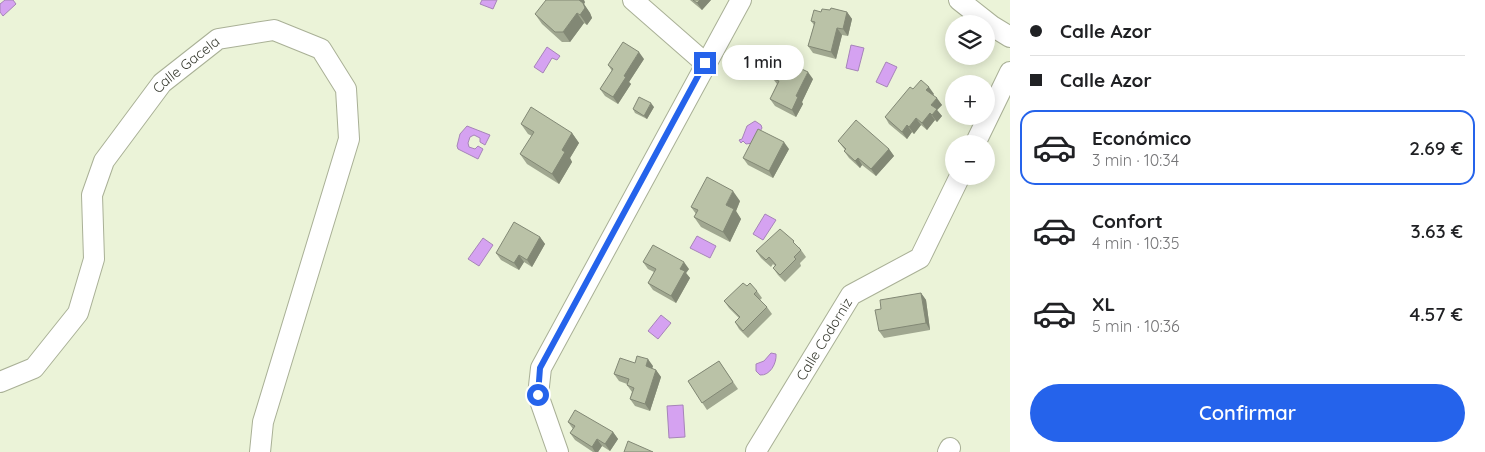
<!DOCTYPE html>
<html lang="es">
<meta charset="utf-8">
<style>
:root{--surface:#fff;--page:#f6f6f6;--text:#202124;--muted:#757577;--line:#e0e0e0;--accent:#2563eb}
body{margin:0;font-family:Quicksand,sans-serif;background:var(--page);color:var(--text);height:100vh;display:flex;flex-direction:column;font-size:19px;white-space:nowrap}
*{box-sizing:border-box;margin:0}
p{font-size:16px;color:var(--muted)}
.icon{flex:none;width:28px;height:28px;fill:none;stroke:currentColor;stroke-width:2;stroke-linecap:round;stroke-linejoin:round}
.map{position:relative;flex:1;overflow:hidden}
.side{display:flex;flex-direction:column;background:var(--surface);width:475px}
.side>*{flex:none}
.top-card{display:grid;align-content:center;height:110px;padding:0 20px;background:var(--surface)}
.tools{position:absolute;left:945px;top:15px;display:grid;gap:10px}
.tools a{display:grid;place-items:center;width:50px;height:50px;border-radius:50%;background:var(--surface);box-shadow:0 2px 12px #0003;font-size:25px}
.end{position:absolute;width:22px;height:22px;margin:-11px;border:6px solid #2563eb;background:#fff;box-shadow:0 0 0 2px #fff}
.from{border-radius:50%}
.bubble{position:absolute;height:35px;border-radius:18px;background:var(--surface);box-shadow:0 2px 12px #0003;font-size:16px;font-weight:600;line-height:35px;text-align:center}
.top-card b{display:flex;align-items:center;gap:18px;height:48px;font-size:19px}
.top-card b+b{border-top:1px solid var(--line)}
.top-card i{width:12px;height:12px;background:var(--text)}
ul{padding:0;list-style:none}
li{display:flex;align-items:center;gap:15px;height:75px;margin:0 10px 8px;padding:0 10px;border:2px solid transparent;border-radius:15px}
li div{flex:1}
li b{display:block;font-size:19px}
li em{font-style:normal;font-weight:600}
li.selected{border-color:var(--accent)}
li>.icon{width:45px;height:45px;stroke-width:1.5}
.action{display:flex;gap:10px;margin-top:auto;padding:10px 20px}
.action a{flex:1;height:58px;border-radius:30px;background:var(--accent);color:#fff;font-size:20px;font-weight:600;line-height:58px;text-align:center}
main{display:flex;flex:1;min-height:0}
.map>svg:first-child{display:block}
.water{fill:#d5a2f1;stroke:#a684b8}
.lines{fill:none;stroke-linecap:round;stroke-linejoin:round}
.minor-casing{stroke:#a9b096;stroke-width:22}
.minor{stroke:#fff;stroke-width:20}
.wall{fill:#a0a790}
.shaded-wall{fill:#828875}
.building{fill:#bac2a7;stroke:#828875}
.route{stroke:#2563eb;stroke-width:6}
.labels{text-anchor:middle;dominant-baseline:central;stroke-width:4;stroke-linejoin:round;paint-order:stroke}
.street-label{font-size:14px;fill:#3a3d32;stroke:#faffee}
</style>
<main>
<div class="map">
<svg width="1010" height="452" viewBox="0 0 1010 452">
<rect width="100%" height="100%" fill="#ebf3d8"/>
<!-- water -->
<path class="water" d="M5 0H13L16 4 3 16 0 12V4Z
M482 0H497L493 9 480 4Z
M851 45 864 48 858 71 846 68Z
M547 47 560 56 557 60 552 58 543 73 534 67Z
M886 62 897 67 887 87 876 82Z
M755 121 761 125 762 128 753 143 746 144 743 141 741 143 739 140 742 139 747 126Z
M467 126 490 135 485 145 480 142V138L474 135 470 137 468 143 469 147 475 149 478 146 483 149 478 159 458 149 457 146 460 134Z
M765 214 776 220 763 240 753 234Z
M697 236 716 246 710 258 690 248Z
M483 238 493 245 479 266 468 259Z
M661 315 671 323 658 339 648 331Z
M771 353 776 354C777 363 770 376 760 375L756 371V364L764 361Z
M683 405 685 437 669 438 667 406Z"/>
<g class="lines">
<!-- minor casing -->
<g class="minor-casing">
<g id="minor">
<path d="M633 0 705 63"/>
<path d="M959 0 992 26 1010 37"/>
<path d="M975 144 1010 72"/>
<path id="s1" d="M0 382 34 368 78 313 94 259 92 195 104 161 162 83 218 39 274 30 321 49 346 89 349 139 263 422 260 452"/>
<path id="s2" d="M756 451 851 295 920 258 960 176"/>
<path d="M558 452 538 395 541 368 741 0"/>
<path d="M948 452 950 448"/>
</g>
</g>
<!-- minor -->
<use href="#minor" class="minor"/>
</g>
<!-- wall -->
<path class="wall" d="M690 0H711L702 10Z
M585 2 584 4 590 13 592 18 587 25 584 23 570 42H562L542 24 535 14Z
M830 10 847 12 852 19 848 36 842 35 836 59 813 53 808 46 814 25 811 21Z
M644 59 629 82 631 84 618 104 605 96 600 89 612 71 608 65Z
M773 79H813L802 102 803 104 796 117 775 106 770 99 777 84Z
M913 89 934 94 933 95 942 105 937 110 942 116 937 122 935 120 927 130 921 125 914 134 912 132 907 139 889 124 885 117Z
M654 107 647 119 635 113 633 109Z
M521 124 572 133 579 143 570 158 572 162 559 184 527 164 520 154 532 136 528 134Z
M838 141 889 149 894 156 876 176 862 165 860 168 849 158 844 151 845 150Z
M789 149 773 178 748 165 743 158Z
M740 201 736 211 741 219 730 242 701 227 694 217 696 214 691 207Z
M540 237 545 244 532 267 524 262 519 270 501 260 496 253Z
M799 247 806 257 800 263 801 266 785 282 778 275 773 268 775 266 773 264 771 267 761 258 756 251Z
M643 262 689 269 686 273 690 278 676 303 653 290 648 283 654 272 648 269Z
M747 286 757 291 762 298 760 300 767 307 772 314 748 338 739 329 735 322 739 318 729 308 724 301Z
M921 293 926 300 930 330 884 338 879 331 881 309Z
M719 361 738 389 707 410 688 381Z
M635 363 653 366 652 369 656 370 661 377 650 411 635 406 630 399 632 392 627 385V384L619 381 614 374Z
M568 422 613 432 618 439 610 451 602 446 598 452H593L575 440 570 433 573 429Z"/>
<!-- shaded-wall -->
<path class="shaded-wall" d="M577 0H584L585 2 584 4 590 13 592 18 587 25 580 15Z
M700 0H711L702 10 697 3Z
M847 12 852 19 848 36 843 29Z
M577 13 584 23 570 42 563 32Z
M837 28 842 35 836 59 831 52Z
M639 52 644 59 629 82 631 84 618 104 613 97 624 76Z
M808 72 813 79 802 102 803 104 796 117 792 110 796 96Z
M929 87 934 94 931 97 926 90Z
M937 98 942 105 937 110 942 116 937 122 932 115 931 105Z
M651 103 654 107 647 119 644 116Z
M930 113 935 120 927 130 922 123Z
M916 118 921 125 914 134 909 127Z
M907 125 912 132 907 139 902 132Z
M572 133 579 143 570 158 572 162 559 184 552 174 562 150Z
M784 142 789 149 773 178 769 171Z
M889 149 894 156 876 176 871 169Z
M858 158 862 165 860 168 855 161Z
M733 191 740 201 736 211 741 219 730 242 723 232 726 205Z
M540 237 545 244 532 267 527 260Z
M519 255 524 262 519 270 514 263Z
M684 262 689 269 686 273 690 278 676 303 671 296 680 269Z
M921 293 926 300 930 330 926 323Z
M648 359 653 366 650 373 646 366Z
M656 370 661 377 650 411 645 404Z
M613 432 618 439 610 451 605 444Z
M597 439 602 446 598 452H595L592 447Z"/>
<!-- building -->
<path class="building" d="M546 0H579L583 3 585 8 580 15 577 13 563 32H555L535 14Z
M693 0H700L697 3Z
M831 8 847 12 843 29 837 28 831 52 808 46 815 22 811 21 814 10 821 12 822 9 830 10Z
M623 42 639 52 624 76 626 77 613 97 600 89 613 69 608 65Z
M783 60 808 72 796 96 798 97 792 110 770 99 779 81 773 79Z
M921 80 929 87 926 90 937 98 931 105 937 109 932 115 930 113 922 123 916 118 909 127 907 125 902 132 885 117 910 87 913 89Z
M639 97 651 103 644 116 633 109Z
M531 107 572 133 562 150 565 152 552 174 520 154 534 132 521 124Z
M856 120 889 149 871 169 858 158 855 161 844 151 846 149 838 141Z
M758 129 784 142 769 171 743 158Z
M707 177 733 191 726 205 734 209 723 232 694 217 698 210 691 207Z
M514 222 540 237 527 260 519 255 514 263 496 253Z
M780 229 794 241 793 242 801 250 794 257 796 259 780 275 773 268 776 265 769 257 766 260 756 251Z
M653 245 684 262 680 269 685 271 671 296 648 283 656 269 643 262Z
M743 283 747 286 750 283 757 291 754 294 767 307 743 331 735 322 740 317 724 301Z
M921 293 926 323 879 331 875 310 881 309 880 300Z
M637 356 648 359 646 366 656 370 645 404 630 399 634 388 627 385 629 379 614 374 620 358 635 363Z
M719 361 733 382 702 403 688 381Z
M575 410 613 432 605 444 597 439 592 447 570 433 575 426 568 422Z
M628 441 653 452H624Z"/>
<g class="lines">
<!-- route -->
<path class="route" d="M538 395 540 368 705 63"/>
</g>
<g class="labels">
<!-- street labels -->
<g class="street-label">
<text stroke="none"><textPath href="#s1" startOffset="391">Calle Gacela</textPath></text>
<text stroke="none"><textPath href="#s2" startOffset="131">Calle Codorniz</textPath></text>
</g>
</g>
</svg>
<div class="tools">
<a><svg class="icon" aria-label="layers" viewBox="0 0 24 24"><path d="M12 4l9 5-9 5-9-5zM3 14l9 5 9-5"/></svg></a>
<a>+</a>
<a>−</a>
</div>
<i class="end from" style="left:538px;top:395px"></i>
<i class="end" style="left:705px;top:63px"></i>
<div class="bubble" style="left:722px;top:45px;width:82px">1 min</div>
</div>
<section class="side">
<div class="top-card">
<b><i class="from"></i>Calle Azor</b>
<b><i></i>Calle Azor</b>
</div>
<ul>
<li class="selected"><svg class="icon" aria-label="car" viewBox="0 0 24 24"><path d="M5 17H2v-5l4-1 3-4h7l3 4 3 1v5h-3M9 17h6M6 11h13"/><circle cx="7" cy="17" r="2"/><circle cx="17" cy="17" r="2"/></svg><div><b>Económico</b><p>3 min · 10:34</p></div><em>2.69 €</em></li>
<li><svg class="icon" aria-label="car" viewBox="0 0 24 24"><path d="M5 17H2v-5l4-1 3-4h7l3 4 3 1v5h-3M9 17h6M6 11h13"/><circle cx="7" cy="17" r="2"/><circle cx="17" cy="17" r="2"/></svg><div><b>Confort</b><p>4 min · 10:35</p></div><em>3.63 €</em></li>
<li><svg class="icon" aria-label="car" viewBox="0 0 24 24"><path d="M5 17H2v-5l4-1 3-4h7l3 4 3 1v5h-3M9 17h6M6 11h13"/><circle cx="7" cy="17" r="2"/><circle cx="17" cy="17" r="2"/></svg><div><b>XL</b><p>5 min · 10:36</p></div><em>4.57 €</em></li>
</ul>
<div class="action"><a>Confirmar</a></div>
</section>
</main>
